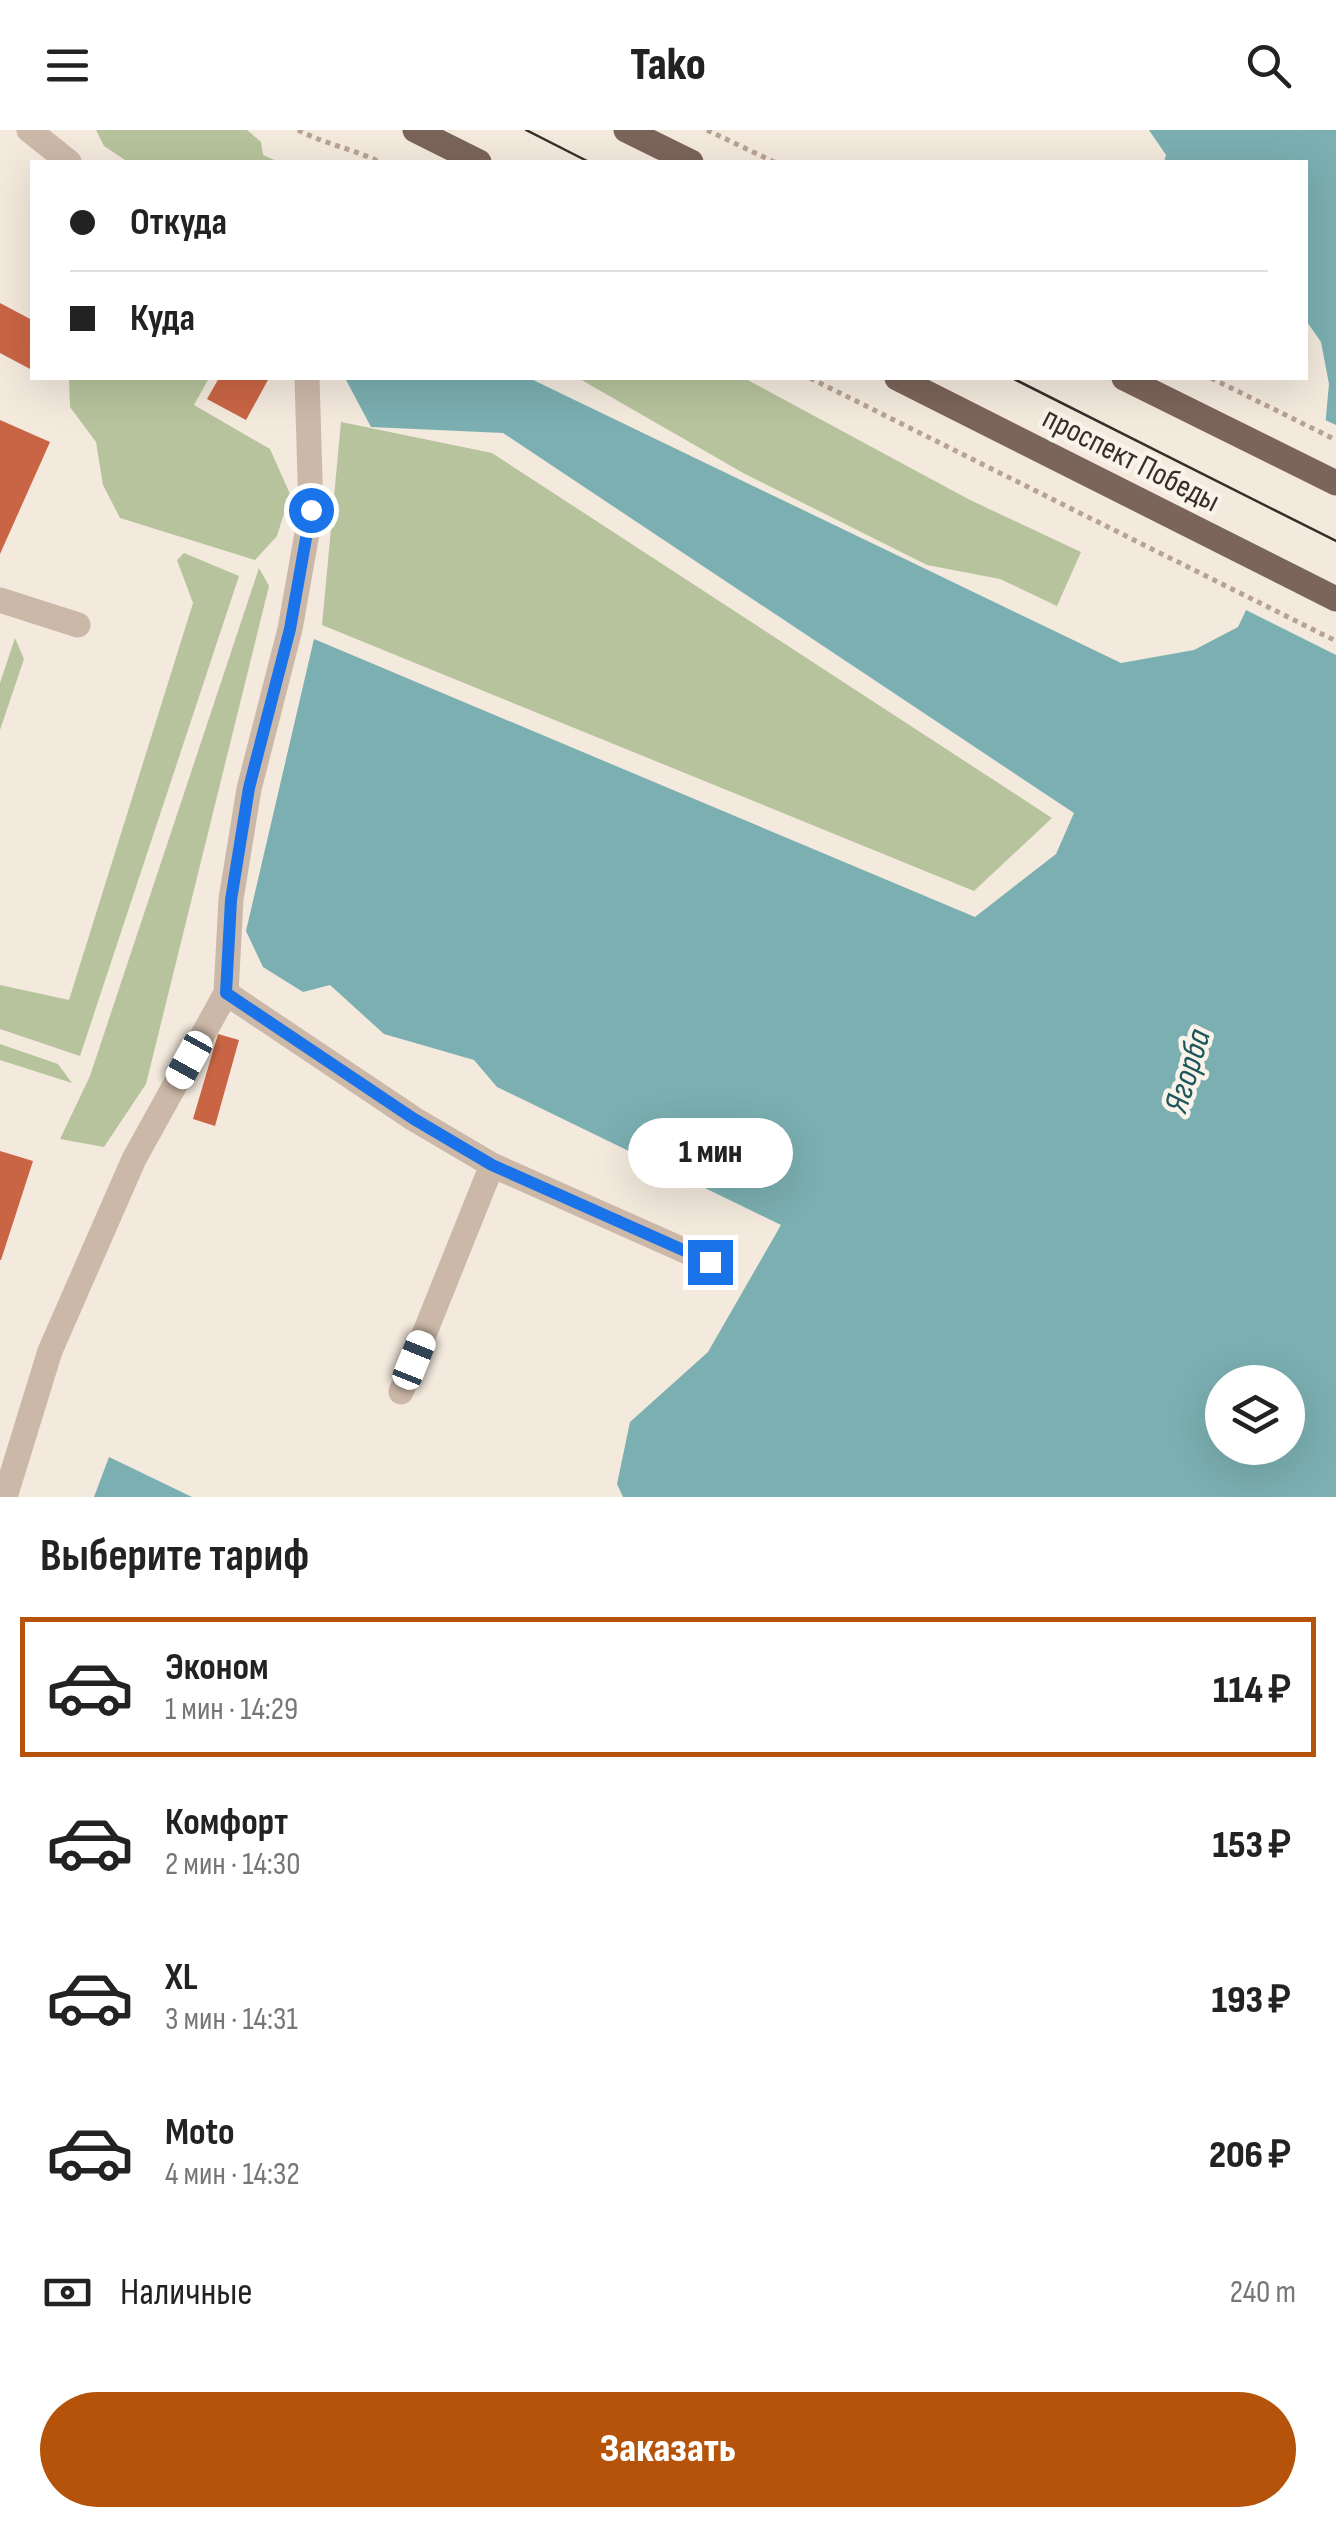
<!DOCTYPE html>
<html lang="ru">
<meta charset="utf-8">
<style>
:root{--surface:#fff;--page:#f6f6f6;--text:#222;--muted:#767676;--line:#e0e0e0;--accent:#b45309}
body{margin:0;font-family:"Sofia Sans Condensed",sans-serif;background:var(--page);color:var(--text);height:100vh;display:flex;flex-direction:column;font-size:38px;white-space:nowrap}
*{box-sizing:border-box;margin:0}
p{font-size:32px;color:var(--muted)}
.icon{flex:none;width:55px;height:55px;fill:none;stroke:currentColor;stroke-width:2;stroke-linecap:round;stroke-linejoin:round}
.map{position:relative;height:1367px;overflow:hidden}
.drawer{display:flex;flex-direction:column;background:var(--surface);flex:1}
.drawer>*{flex:none}
.banner{position:absolute;left:30px;top:30px;width:1278px;height:220px;border-radius:0px;box-shadow:0 10px 40px #0002;display:grid;align-content:center;height:220px;padding:0 40px;background:var(--surface)}
.buttons{position:absolute;left:1205px;top:1235px;display:grid;gap:20px}
.buttons a{display:grid;place-items:center;width:100px;height:100px;border-radius:50%;background:var(--surface);box-shadow:0 10px 40px #0002;font-size:50px}
.end{position:absolute;width:45px;height:45px;margin:-22px;border:12px solid #1a73e8;background:#fff;box-shadow:0 0 0 5px #fff}
.from{border-radius:50%}
.bubble{position:absolute;height:70px;border-radius:35px;background:var(--surface);box-shadow:0 10px 40px #0002;font-size:32px;font-weight:800;line-height:70px;text-align:center}
.car{position:absolute;width:30px;height:60px;margin:-30px -15px;border-radius:12px;box-shadow:0 0 8px 2px #0007;background:linear-gradient(#fff 24%,#345 0 40%,#fff 0 76%,#345 0 86%,#fff 0)}
.banner b{display:flex;align-items:center;gap:35px;height:95px;font-size:38px}
.banner b+b{border-top:2px solid var(--line)}
.banner i{width:25px;height:25px;background:var(--text)}
ul{padding:0;list-style:none}
li{display:flex;align-items:center;gap:30px;height:140px;margin:0 20px 15px;padding:0 20px;border:5px solid transparent;border-radius:0px}
li div{flex:1}
li b{display:block;font-size:38px}
li em{font-style:normal;font-weight:800}
li.current{border-color:var(--accent)}
li>.icon{width:90px;height:90px;stroke-width:1.5}
h2{padding:0 40px;font-size:45px;line-height:120px}
.pay{display:flex;align-items:center;gap:25px;height:110px;padding:0 40px;font-size:38px}
.pay p{margin-inline-start:auto}
.cta{display:flex;gap:20px;margin-top:auto;padding:20px 40px}
.cta a{flex:1;height:115px;border-radius:60px;background:var(--accent);color:#fff;font-size:40px;font-weight:800;line-height:115px;text-align:center}
header{display:flex;justify-content:space-between;align-items:center;height:130px;padding:0 40px;background:var(--surface);font-size:45px;font-weight:800}
.map>svg:first-child{display:block}
.green{fill:#b6c39c}
.water{fill:#7bafb1;fill-rule:evenodd}
.pier{fill:#f3e9dd}
.building{fill:#c96545}
.lines{fill:none;stroke-linecap:round;stroke-linejoin:round}
.path{stroke:#b8a292;stroke-width:5;stroke-dasharray:5 5;stroke-linecap:butt}
.minor{stroke:#ccb8a8;stroke-width:25}
.major{stroke:#7b6459;stroke-width:25}
.tram{stroke:#382e29;stroke-width:2.5}
.route{stroke:#1a73e8;stroke-width:12}
.labels{text-anchor:middle;dominant-baseline:central;stroke-width:9;stroke-linejoin:round;paint-order:stroke}
.street-label{font-size:32px;fill:#382e29;stroke:#faf3ea}
.water-label{font-size:35px;font-style:italic;fill:#1d575c;stroke:#faf3ea}
</style>
<header><svg class="icon" aria-label="menu" viewBox="0 0 24 24"><path d="M4 6h16M4 12h16M4 18h16"/></svg>Tako<svg class="icon" aria-label="search" viewBox="0 0 24 24"><circle cx="10" cy="10" r="6"/><path d="M15 15l6 6"/></svg></header>
<div class="map">
<svg width="1336" height="1367" viewBox="0 0 1336 1367">
<rect width="100%" height="100%" fill="#f3e9dd"/>
<!-- green -->
<path class="green" d="M96 0H247L261 12 263 25 279 32H128L104 16Z
M69 248H209L194 275 270 319 290 364 277 406 255 430 120 388 103 355 96 312 70 277Z
M578 248H744L970 370 1081 422 1057 476 1000 449 927 435 745 344Z
M341 292 492 323 1052 688 974 761 322 495Z
M184 423 239 446 80 926 0 899V855L69 870 193 473 177 430Z
M259 438 269 456 146 954 104 1017 60 1009 90 946Z
M15 508 24 529 0 600V553Z
M0 914 58 934 72 953 0 930Z"/>
<!-- water -->
<path class="water" d="M1149 0H1336V1367H623L617 1354 630 1292 708 1222 781 1095 497 957 474 930 384 904 330 855 303 862 263 837 246 801 314 509 975 787 1056 724 1074 683 503 303 371 297 345 248H529L1121 533 1194 520 1238 497 1323 319 1329 254 1321 212 1305 189V32H1164L1166 25ZM1222 1252H1288V1318H1222Z
M109 1327 192 1367H94Z"/>
<!-- pier -->
<path class="pier" d="M1321 288 1336 295V525L1242 478 1318 318Z"/>
<!-- building -->
<path class="building" d="M0 173 32 190V240L0 223Z
M219 248H269L246 290 207 269Z
M0 290 50 312 0 424Z
M218 904 239 910 215 996 193 989Z
M0 1021 33 1031 1 1130H0Z"/>
<g class="lines">
<!-- path -->
<path class="path" d="M298 0C325 14 353 19 380 32
M707 0 774 32
M810 248 1336 511
M1211 248 1336 310"/>
<!-- minor -->
<path class="minor" d="M29 0 69 32
M0 470 78 495
M226 863 414 989 492 1035 710 1132
M401 1262 492 1035
M5 1367 50 1221 134 1029 226 863 231 769 249 659 290 499 311 381 307 248"/>
<!-- major -->
<path class="major" d="M415 0 479 32
M626 0 691 32
M897 248 1336 469
M1124 248 1336 353"/>
<!-- tram -->
<path class="tram" d="M526 0 589 32
M1012 248 1336 411"/>
</g>
<g class="lines">
<!-- route -->
<path class="route" d="M311 380 290 499 249 658 231 770 226 863 414 989 492 1035 710 1132"/>
</g>
<g class="labels">
<!-- street labels -->
<g class="street-label">
<text transform="translate(1131 330) rotate(27)">проспект Победы</text>
</g>
<!-- water labels -->
<g class="water-label">
<text transform="translate(1188 941) rotate(-73)">Ягорба</text>
</g>
</g>
</svg>
<div class="buttons">
<a><svg class="icon" aria-label="layers" viewBox="0 0 24 24"><path d="M12 4l9 5-9 5-9-5zM3 14l9 5 9-5"/></svg></a>
</div>
<i class="end from" style="left:311px;top:380px"></i>
<i class="end" style="left:710px;top:1132px"></i>
<div class="bubble" style="left:628px;top:988px;width:165px">1 мин</div>
<i class="car" style="left:189px;top:930px;rotate:209deg"></i>
<i class="car" style="left:414px;top:1230px;rotate:22deg"></i>
<div class="banner">
<b><i class="from"></i>Откуда</b>
<b><i></i>Куда</b>
</div>
</div>
<section class="drawer">
<h2>Выберите тариф</h2>
<ul>
<li class="current"><svg class="icon" aria-label="car" viewBox="0 0 24 24"><path d="M5 17H2v-5l4-1 3-4h7l3 4 3 1v5h-3M9 17h6M6 11h13"/><circle cx="7" cy="17" r="2"/><circle cx="17" cy="17" r="2"/></svg><div><b>Эконом</b><p>1 мин · 14:29</p></div><em>114 ₽</em></li>
<li><svg class="icon" aria-label="car" viewBox="0 0 24 24"><path d="M5 17H2v-5l4-1 3-4h7l3 4 3 1v5h-3M9 17h6M6 11h13"/><circle cx="7" cy="17" r="2"/><circle cx="17" cy="17" r="2"/></svg><div><b>Комфорт</b><p>2 мин · 14:30</p></div><em>153 ₽</em></li>
<li><svg class="icon" aria-label="car" viewBox="0 0 24 24"><path d="M5 17H2v-5l4-1 3-4h7l3 4 3 1v5h-3M9 17h6M6 11h13"/><circle cx="7" cy="17" r="2"/><circle cx="17" cy="17" r="2"/></svg><div><b>XL</b><p>3 мин · 14:31</p></div><em>193 ₽</em></li>
<li><svg class="icon" aria-label="car" viewBox="0 0 24 24"><path d="M5 17H2v-5l4-1 3-4h7l3 4 3 1v5h-3M9 17h6M6 11h13"/><circle cx="7" cy="17" r="2"/><circle cx="17" cy="17" r="2"/></svg><div><b>Moto</b><p>4 мин · 14:32</p></div><em>206 ₽</em></li>
</ul>
<div class="pay"><svg class="icon" aria-label="cash" viewBox="0 0 24 24"><path d="M3 7h18v10H3z"/><circle cx="12" cy="12" r="2"/></svg>Наличные<p>240 m</p></div>
<div class="cta"><a>Заказать</a></div>
</section>
